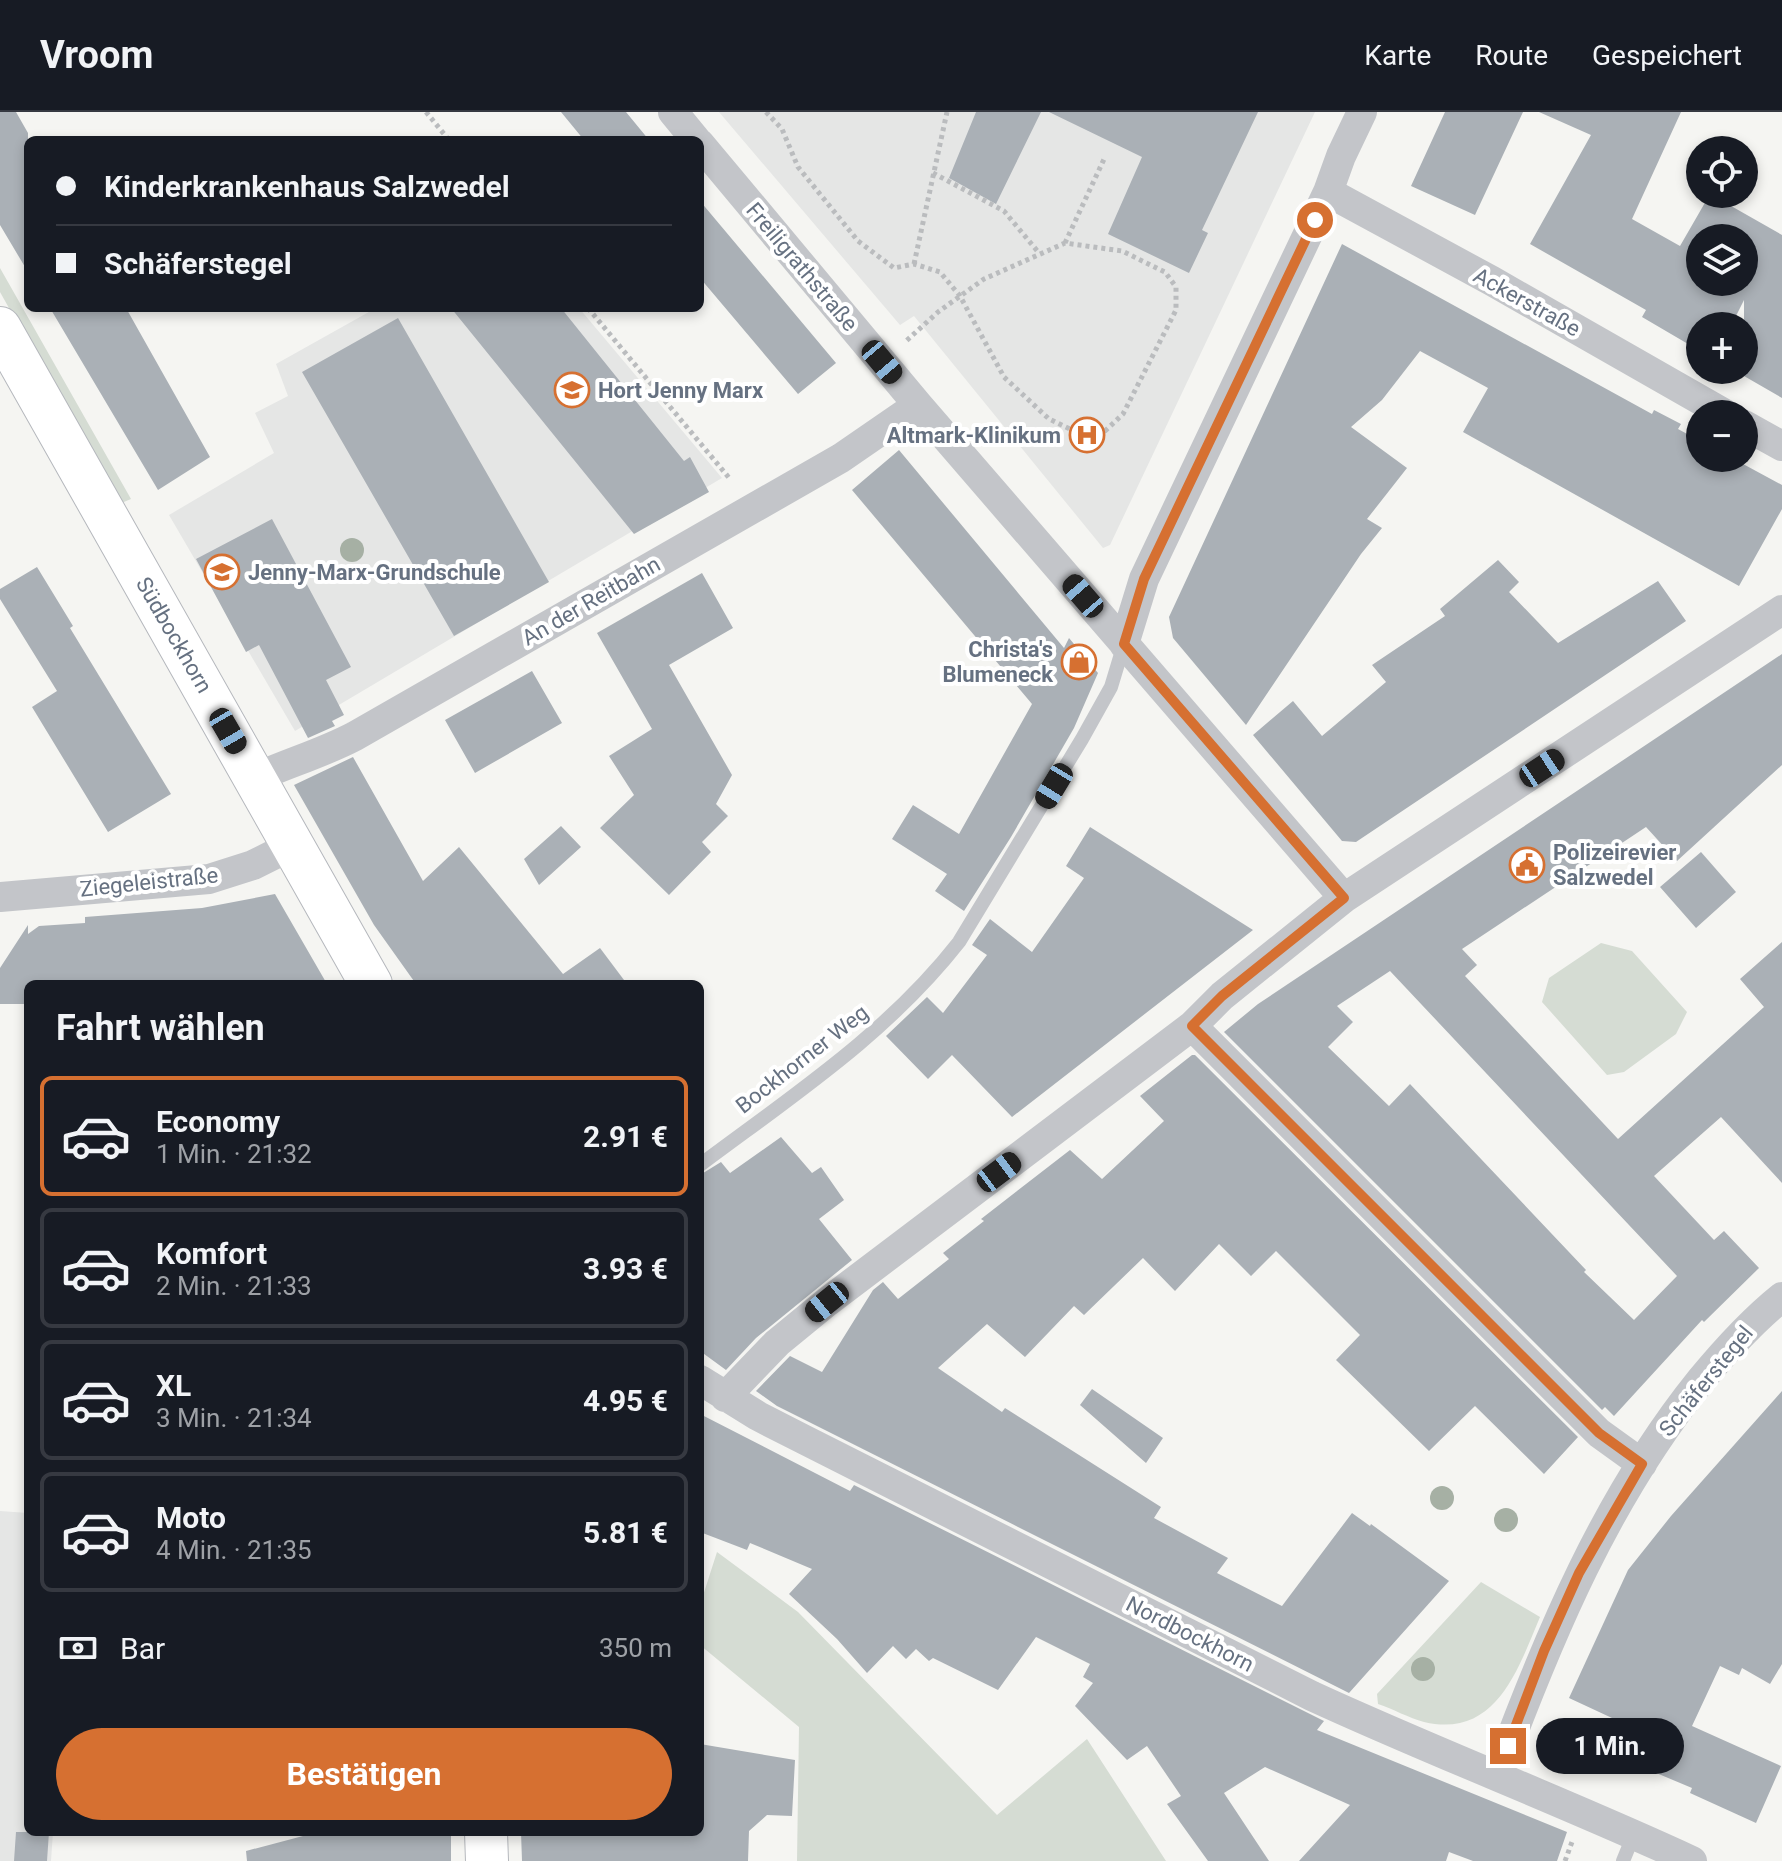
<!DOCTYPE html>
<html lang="de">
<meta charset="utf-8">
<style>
:root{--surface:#171b24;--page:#242831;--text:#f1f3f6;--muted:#9ea1a6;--line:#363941;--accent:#d67031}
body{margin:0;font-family:Roboto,sans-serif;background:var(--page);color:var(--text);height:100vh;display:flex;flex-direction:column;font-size:30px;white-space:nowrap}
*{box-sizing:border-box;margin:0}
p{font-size:26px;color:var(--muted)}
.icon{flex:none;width:44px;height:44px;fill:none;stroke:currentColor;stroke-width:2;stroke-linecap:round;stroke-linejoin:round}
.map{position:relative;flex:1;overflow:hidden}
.drawer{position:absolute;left:24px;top:868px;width:680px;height:856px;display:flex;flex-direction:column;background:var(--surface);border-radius:12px;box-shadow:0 4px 12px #0003}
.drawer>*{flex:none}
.top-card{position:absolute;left:24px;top:24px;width:680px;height:176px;border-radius:12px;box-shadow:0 4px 12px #0003;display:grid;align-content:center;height:176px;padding:0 32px;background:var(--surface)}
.controls{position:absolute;left:1686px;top:24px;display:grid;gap:16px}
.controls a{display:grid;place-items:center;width:72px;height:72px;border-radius:50%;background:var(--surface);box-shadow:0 4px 12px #0003;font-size:40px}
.end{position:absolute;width:36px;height:36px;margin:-18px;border:10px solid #d67031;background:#fff;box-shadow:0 0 0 4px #fff}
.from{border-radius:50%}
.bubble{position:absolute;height:56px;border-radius:28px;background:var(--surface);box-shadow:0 4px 12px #0003;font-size:26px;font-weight:700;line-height:56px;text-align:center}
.car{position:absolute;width:24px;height:48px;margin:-24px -12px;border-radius:10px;box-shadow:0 0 6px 2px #0007;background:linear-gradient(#222 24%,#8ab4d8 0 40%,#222 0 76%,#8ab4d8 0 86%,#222 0)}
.top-card b{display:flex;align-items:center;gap:28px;height:76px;font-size:30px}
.top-card b+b{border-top:2px solid var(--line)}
.top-card i{width:20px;height:20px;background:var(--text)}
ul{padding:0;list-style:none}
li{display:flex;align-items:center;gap:24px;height:120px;margin:0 16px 12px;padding:0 16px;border:4px solid var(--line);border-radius:12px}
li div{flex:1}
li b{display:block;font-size:30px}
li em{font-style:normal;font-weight:700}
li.current{border-color:var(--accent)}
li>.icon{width:72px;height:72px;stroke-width:1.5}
h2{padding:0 32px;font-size:36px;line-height:96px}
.pay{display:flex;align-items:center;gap:20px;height:88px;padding:0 32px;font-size:30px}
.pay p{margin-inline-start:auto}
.cta{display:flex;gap:16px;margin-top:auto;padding:16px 32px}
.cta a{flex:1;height:92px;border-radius:48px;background:var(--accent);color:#fff;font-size:32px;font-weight:700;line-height:92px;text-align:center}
header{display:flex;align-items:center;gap:48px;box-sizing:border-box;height:112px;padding:0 40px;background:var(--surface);border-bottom:2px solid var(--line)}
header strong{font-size:38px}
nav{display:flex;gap:44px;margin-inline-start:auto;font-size:28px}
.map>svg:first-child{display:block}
.built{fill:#e5e6e5}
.green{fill:#d5dcd3}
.building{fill:#aab0b6;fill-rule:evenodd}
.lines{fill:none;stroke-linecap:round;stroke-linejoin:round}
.secondary-casing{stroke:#b5b8bd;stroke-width:44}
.path{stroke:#babcbe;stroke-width:5;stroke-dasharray:4 4;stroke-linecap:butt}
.lane{stroke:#c3c5c9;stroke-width:14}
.street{stroke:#c3c5c9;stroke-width:30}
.secondary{stroke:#fff;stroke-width:42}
.tree{fill:#a6b0a4}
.route{stroke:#d67031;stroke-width:10}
.labels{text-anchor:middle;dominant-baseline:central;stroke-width:8;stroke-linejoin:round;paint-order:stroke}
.street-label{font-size:22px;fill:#667181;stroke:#fff}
.poi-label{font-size:22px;font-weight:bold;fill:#667181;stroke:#fff;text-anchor:start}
</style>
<header>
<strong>Vroom</strong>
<nav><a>Karte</a><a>Route</a><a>Gespeichert</a></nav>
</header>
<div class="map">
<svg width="1782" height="1749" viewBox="0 0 1782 1749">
<rect width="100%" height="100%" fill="#f5f5f2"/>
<!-- built -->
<path class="built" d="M719 0H1315L1110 433 1103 436 914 204 900 213Z
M376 196H579L722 366 295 619 169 403 274 341 255 301 288 284 276 252Z
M0 1399 28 1401V1720H53L51 1749H0Z"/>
<!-- green -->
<path class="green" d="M0 156 131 387 119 392 0 180Z
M1601 831 1632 839 1687 900 1676 922 1624 960 1607 963 1542 890 1549 866Z
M717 1440 798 1500 997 1703 1087 1627 1166 1749H797L799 1615 700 1533V1493Z
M1481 1470 1540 1505C1518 1557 1496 1627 1424 1610 1409 1606 1393 1597 1378 1592L1377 1582Z"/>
<!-- building -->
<path class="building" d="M0 0H16L28 21V160L0 113Z
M561 0H626L649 28H584Z
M976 0H1041L996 92 949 66Z
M1049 0H1258L1202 118 1208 121 1189 161 1108 122 1142 45Z
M1445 0H1523L1475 103 1411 74Z
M1539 0H1681L1632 107 1680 134 1710 82 1782 123V286L1744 264V188L1731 214H1700V239L1642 205 1646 198 1530 132 1591 23ZM1700 126H1744V170H1700Z
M700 89 836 251 798 282 700 166Z
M1342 132 1652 302 1654 298 1681 312 1678 317 1700 329V346H1732L1782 373V397L1739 474 1463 320 1488 276 1420 239 1382 288 1351 315 1407 356 1367 407 1382 416 1361 442 1246 613 1173 526 1169 505Z
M50 196H126L210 345 158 378Z
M451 196H561L684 349 690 345 709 380 634 422Z
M398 206 549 470 454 524 302 260Z
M899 338 1064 536 1069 526 1098 561 1074 616 1011 725 964 799 935 779 947 762 892 727 913 693 959 722 1032 592 852 378Z
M272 407 351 555 326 568 344 603 332 609 335 614 308 626 259 533 246 540 196 447Z
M1498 448 1519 470 1509 480 1558 531 1658 469 1686 509 1356 730 1342 729 1253 623 1293 589 1322 624 1386 570 1372 553 1445 504 1440 497Z
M37 455 73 514 70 516 171 682 108 720 32 595 57 579 0 487V477Z
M702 461 733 516 669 553 732 663 716 692 728 704 702 730 711 740 669 783 600 716 634 683 609 644 652 617 597 521Z
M1782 542V653L1677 749 1646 715 1462 837 1477 853 1465 864 1618 1027 1764 895 1740 867 1782 830V1071L1721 1005 1654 1064 1714 1128 1724 1119 1759 1156 1704 1210 1702 1208 1614 1304 1605 1295 1602 1298 1224 920 1258 892ZM1390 859 1677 1164 1634 1208 1584 1160 1586 1158 1410 972 1389 994 1328 935 1353 910 1337 894Z
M532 559 562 611 475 661 445 608Z
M353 645 423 769 459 735 563 862 600 836 627 872H416L374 813 294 673Z
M561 714 581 735 539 773 524 747Z
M1090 715 1253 818 1012 1005 952 943 928 967 886 924 927 885 943 901 987 843 972 833 990 807 1032 840 1084 766 1066 754Z
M1701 740 1736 780 1696 816 1660 775Z
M275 782 327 872H28V892H0V856L28 813V822L39 814 85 811V805L202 796Z
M1192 943H1195L1578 1325 1544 1362 1475 1294 1429 1339 1336 1248 1360 1223 1276 1139 1251 1164 1219 1132 1175 1179 1143 1146 1084 1203 1074 1194 1025 1245 987 1212 938 1256 1002 1300 1005 1296 1161 1395 1154 1406 1228 1446 1217 1461 1282 1494 1352 1401 1370 1414 1371 1412 1449 1469 1349 1581 811 1311 777 1294 756 1279 790 1244 822 1260 873 1178 883 1170 898 1187 949 1147 943 1141 984 1109 981 1107 1070 1038 1102 1067 1164 1009 1140 984Z
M781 1025 812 1061 821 1055 844 1088 819 1107 852 1148 756 1226 726 1258 700 1239V1063L721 1050 730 1061Z
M1092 1277 1163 1326 1146 1351 1080 1293Z
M1782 1279V1552L1770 1572 1742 1556 1739 1563 1720 1554 1692 1614 1781 1654 1756 1711 1690 1681 1692 1676 1642 1655 1655 1626 1569 1586 1628 1458 1671 1404Z
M700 1302 850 1379 854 1373 1324 1609 1317 1618 1567 1720 1557 1749H1473L1449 1740 1446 1749H1299L1350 1693 1265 1655 1224 1681 1269 1749H1208L1167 1692 1181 1684 1147 1634 1127 1648 1075 1594 1093 1571 1083 1565 1090 1552 1036 1525 998 1578 933 1546 929 1549 916 1537 906 1547 893 1534 867 1561 837 1527 789 1482 812 1457 750 1431 747 1438 700 1420Z
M700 1632 795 1648 792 1704 767 1703 749 1719 748 1749H522L521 1720H700Z
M16 1720H49L47 1749H14Z
M318 1720H451V1749H247L246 1739Z"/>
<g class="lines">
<!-- secondary casing -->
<g class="secondary-casing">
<path id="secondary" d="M0 216 371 872
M486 1720 487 1749"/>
</g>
<!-- path -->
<path class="path" d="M426 0 449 28
M766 0 782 17 798 55 858 129 894 156 914 152 940 160 960 184 1004 265 1049 307 1074 319H1105L1123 302 1176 198V175L1165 160 1122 139 1065 131 984 167 938 200 905 230
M933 61 1004 99 1039 141
M1065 131 1105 45
M914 152 947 0
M588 196 730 367
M1565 1749 1572 1730"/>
<!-- lane -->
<path class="lane" d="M700 1053C792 984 887 922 959 830L1082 627 1111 575 1124 532
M1623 1749 1634 1722"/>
<!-- street -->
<path class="street" d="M673 0 696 28
M700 32 918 293 1344 786
M1328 80 1492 169 1725 302
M1744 313 1782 334
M1124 532 1144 467 1328 80 1341 44 1362 0
M255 666C288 651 323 641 355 624L841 346 918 293
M0 785 209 767 253 753 293 733
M1192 914 1599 1321 1642 1352
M700 1268 758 1304 803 1327 1312 1584C1438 1642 1567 1691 1692 1749
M725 1285 777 1231 827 1190 1192 914 1222 884 1344 786 1782 498
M1497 1663C1549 1523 1606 1386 1701 1268 1725 1239 1752 1209 1782 1185"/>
<!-- secondary -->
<use href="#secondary" class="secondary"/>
</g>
<!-- trees -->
<g class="tree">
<circle cx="352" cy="438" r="12"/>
<circle cx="1442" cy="1386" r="12"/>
<circle cx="1506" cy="1408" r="12"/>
<circle cx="1423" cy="1557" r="12"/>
</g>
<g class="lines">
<!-- route -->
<path class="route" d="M1315 108 1144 467 1124 532 1344 786 1222 884 1192 914 1599 1321 1642 1352 1579 1461 1544 1539 1508 1634"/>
</g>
<!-- icons -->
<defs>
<g id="school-ring" transform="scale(1.8)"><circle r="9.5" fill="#fff" stroke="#d67031" stroke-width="1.5"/><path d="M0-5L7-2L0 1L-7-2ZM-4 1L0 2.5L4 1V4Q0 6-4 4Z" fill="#d67031"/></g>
<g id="hospital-ring" transform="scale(1.8)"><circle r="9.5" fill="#fff" stroke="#d67031" stroke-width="1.5"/><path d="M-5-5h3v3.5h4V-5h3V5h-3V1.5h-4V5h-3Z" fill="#d67031"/></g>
<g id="shop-ring" transform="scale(1.8)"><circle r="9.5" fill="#fff" stroke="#d67031" stroke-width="1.5"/><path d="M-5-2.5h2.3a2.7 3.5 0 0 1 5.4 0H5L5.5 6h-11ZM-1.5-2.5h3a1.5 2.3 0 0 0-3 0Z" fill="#d67031"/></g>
<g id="civic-ring" transform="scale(1.8)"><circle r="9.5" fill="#fff" stroke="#d67031" stroke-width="1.5"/><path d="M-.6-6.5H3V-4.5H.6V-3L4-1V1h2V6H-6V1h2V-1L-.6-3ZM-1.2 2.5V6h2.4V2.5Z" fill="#d67031"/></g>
</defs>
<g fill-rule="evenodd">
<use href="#school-ring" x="572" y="278"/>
<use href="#hospital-ring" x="1087" y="323"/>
<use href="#school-ring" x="222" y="460"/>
<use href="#shop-ring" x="1079" y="550"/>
<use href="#civic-ring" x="1527" y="753"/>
</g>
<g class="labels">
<!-- street labels -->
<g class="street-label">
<text transform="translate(802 155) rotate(50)">Freiligrathstraße</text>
<text transform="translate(1527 190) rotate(29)">Ackerstraße</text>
<text transform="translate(591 489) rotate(-30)">An der Reitbahn</text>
<text transform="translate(174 523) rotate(60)">Südbockhorn</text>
<text transform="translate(149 770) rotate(-6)">Ziegeleistraße</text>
<text transform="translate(802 947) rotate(-38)">Bockhorner Weg</text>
<text transform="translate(1706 1269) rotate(-51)">Schäferstegel</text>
<text transform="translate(1190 1522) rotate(27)">Nordbockhorn</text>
</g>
<!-- poi labels -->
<g class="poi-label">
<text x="598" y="278">Hort Jenny Marx</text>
<text x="1061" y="323" text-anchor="end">Altmark-Klinikum</text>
<text x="248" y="460">Jenny-Marx-Grundschule</text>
<text x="1053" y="537" text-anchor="end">Christa's<tspan x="1053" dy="25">Blumeneck</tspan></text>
<text x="1553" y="740">Polizeirevier<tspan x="1553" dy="25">Salzwedel</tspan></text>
</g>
</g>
</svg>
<div class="controls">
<a><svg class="icon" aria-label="locate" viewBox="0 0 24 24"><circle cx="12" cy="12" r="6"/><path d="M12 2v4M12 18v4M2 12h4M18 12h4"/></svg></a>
<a><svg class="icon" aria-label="layers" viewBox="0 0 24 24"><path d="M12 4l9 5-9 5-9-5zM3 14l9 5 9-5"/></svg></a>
<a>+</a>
<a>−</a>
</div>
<i class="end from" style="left:1315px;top:108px"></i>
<i class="end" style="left:1508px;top:1634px"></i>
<div class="bubble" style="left:1536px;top:1606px;width:148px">1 Min.</div>
<i class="car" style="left:882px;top:250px;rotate:140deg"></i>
<i class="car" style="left:1083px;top:484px;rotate:319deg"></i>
<i class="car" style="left:228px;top:619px;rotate:150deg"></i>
<i class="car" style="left:1542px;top:656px;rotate:57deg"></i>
<i class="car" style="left:1054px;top:674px;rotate:211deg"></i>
<i class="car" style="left:999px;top:1060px;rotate:53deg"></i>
<i class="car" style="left:827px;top:1190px;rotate:231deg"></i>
<div class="top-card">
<b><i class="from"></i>Kinderkrankenhaus Salzwedel</b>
<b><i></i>Schäferstegel</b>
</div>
<section class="drawer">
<h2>Fahrt wählen</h2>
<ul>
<li class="current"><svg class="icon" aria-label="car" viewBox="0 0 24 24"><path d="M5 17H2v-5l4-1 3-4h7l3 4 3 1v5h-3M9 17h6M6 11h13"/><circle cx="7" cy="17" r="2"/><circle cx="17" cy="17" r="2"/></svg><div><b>Economy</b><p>1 Min. · 21:32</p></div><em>2.91 €</em></li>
<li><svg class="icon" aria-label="car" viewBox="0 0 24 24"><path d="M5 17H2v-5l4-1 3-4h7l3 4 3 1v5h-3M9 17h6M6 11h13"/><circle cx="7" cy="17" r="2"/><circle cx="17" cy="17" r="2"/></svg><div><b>Komfort</b><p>2 Min. · 21:33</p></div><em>3.93 €</em></li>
<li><svg class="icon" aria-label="car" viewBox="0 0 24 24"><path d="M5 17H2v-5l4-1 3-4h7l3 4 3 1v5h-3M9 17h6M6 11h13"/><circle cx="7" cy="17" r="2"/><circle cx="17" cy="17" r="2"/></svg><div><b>XL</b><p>3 Min. · 21:34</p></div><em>4.95 €</em></li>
<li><svg class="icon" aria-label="car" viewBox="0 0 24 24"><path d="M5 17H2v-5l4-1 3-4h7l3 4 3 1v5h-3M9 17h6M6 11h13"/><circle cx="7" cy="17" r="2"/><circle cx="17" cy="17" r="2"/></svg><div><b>Moto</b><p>4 Min. · 21:35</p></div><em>5.81 €</em></li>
</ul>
<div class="pay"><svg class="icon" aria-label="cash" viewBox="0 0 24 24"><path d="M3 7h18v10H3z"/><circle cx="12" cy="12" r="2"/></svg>Bar<p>350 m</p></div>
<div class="cta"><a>Bestätigen</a></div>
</section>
</div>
